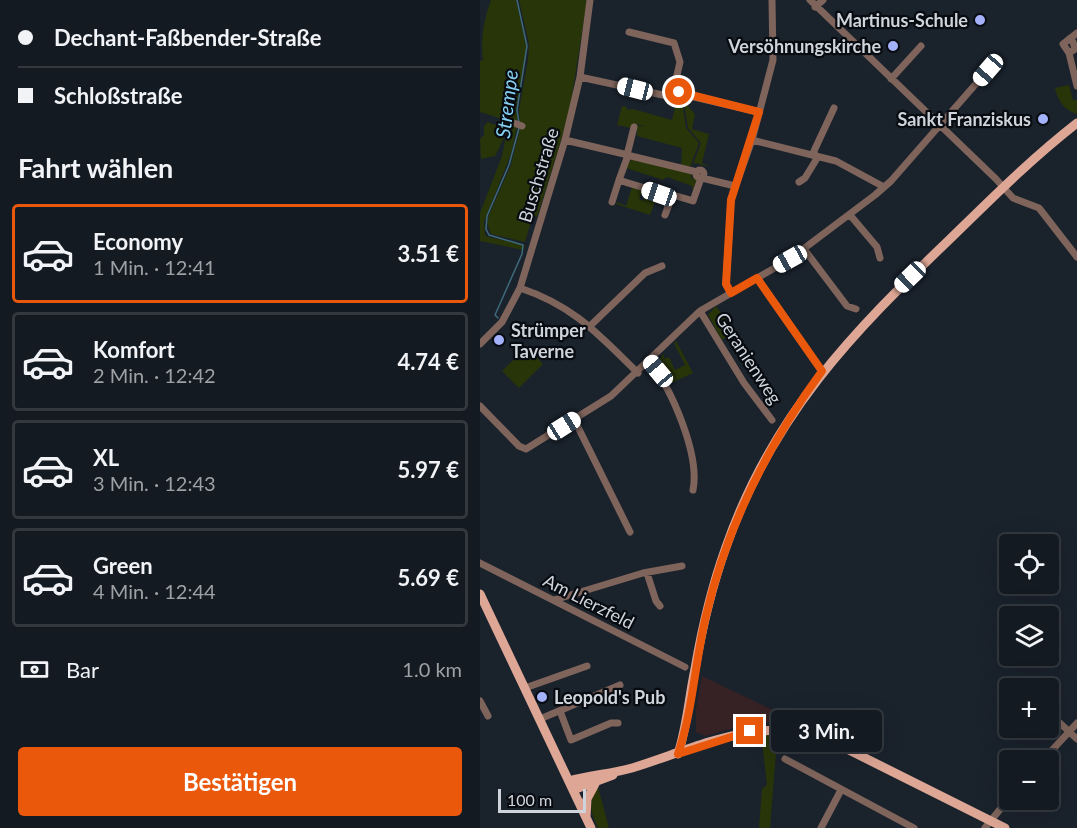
<!DOCTYPE html>
<html lang="de">
<meta charset="utf-8">
<style>
:root{--surface:#141a21;--page:#21272e;--text:#f1f3f6;--muted:#9da1a5;--line:#33383f;--accent:#ea580c}
body{margin:0;font-family:Lato,sans-serif;background:var(--page);color:var(--text);height:100vh;display:flex;flex-direction:column;font-size:22px;white-space:nowrap}
*{box-sizing:border-box;margin:0}
p{font-size:20px;color:var(--muted)}
.icon{flex:none;width:33px;height:33px;fill:none;stroke:currentColor;stroke-width:2;stroke-linecap:round;stroke-linejoin:round}
.map{position:relative;flex:1;overflow:hidden}
.drawer{display:flex;flex-direction:column;background:var(--surface);width:480px}
.drawer>*{flex:none}
.guide{display:grid;align-content:center;height:132px;padding:0 18px;background:var(--surface)}
.fabs{position:absolute;left:519px;top:534px;display:grid;gap:12px}
.fabs a{display:grid;place-items:center;width:60px;height:60px;border-radius:6px;background:var(--surface);box-shadow:0 6px 24px #0002,0 0 0 2px var(--line);font-size:30px}
.scale{position:absolute;left:18px;bottom:15px;width:88px;box-sizing:border-box;padding-left:6px;border:3px solid #cfd4dc;border-top:0;font-size:16px;line-height:21px;white-space:nowrap;color:#cfd4dc;-webkit-text-stroke:4px #080b10;paint-order:stroke}
.end{position:absolute;width:27px;height:27px;margin:-14px;border:8px solid #ea580c;background:#fff;box-shadow:0 0 0 3px #fff}
.from{border-radius:50%}
.bubble{position:absolute;height:42px;border-radius:6px;background:var(--surface);box-shadow:0 6px 24px #0002,0 0 0 2px var(--line);font-size:20px;font-weight:700;line-height:42px;text-align:center}
.car{position:absolute;width:18px;height:36px;margin:-18px -9px;border-radius:8px;box-shadow:0 0 4px 2px #0007;background:linear-gradient(#fff 24%,#345 0 40%,#fff 0 76%,#345 0 86%,#fff 0)}
.guide b{display:flex;align-items:center;gap:21px;height:57px;font-size:22px}
.guide b+b{border-top:2px solid var(--line)}
.guide i{width:15px;height:15px;background:var(--text)}
ul{padding:0;list-style:none}
li{display:flex;align-items:center;gap:18px;height:99px;margin:0 12px 9px;padding:0 6px;border:3px solid var(--line);border-radius:6px}
li div{flex:1}
li b{display:block;font-size:22px}
li em{font-style:normal;font-weight:700}
li.current{border-color:var(--accent)}
li>.icon{width:54px;height:54px;stroke-width:1.5}
h2{padding:0 18px;font-size:27px;line-height:72px}
.pay{display:flex;align-items:center;gap:15px;height:66px;padding:0 18px;font-size:22px}
.pay p{margin-inline-start:auto}
.button{display:flex;gap:12px;margin-top:auto;padding:12px 18px}
.button a{flex:1;height:69px;border-radius:6px;background:var(--accent);color:#fff;font-size:24px;font-weight:700;line-height:69px;text-align:center}
main{display:flex;flex:1;min-height:0}
.map>svg:first-child{display:block}
.commercial{fill:#362225}
.green{fill:#283509}
.lines{fill:none;stroke-linecap:round;stroke-linejoin:round}
.stream{stroke:#3e6a7b;stroke-width:1.5}
.minor{stroke:#7e645b;stroke-width:7}
.major{stroke:#dda695;stroke-width:9}
.route{stroke:#ea580c;stroke-width:8}
.poi-dot{fill:#a4b2fc;stroke:#080b10;stroke-width:2}
.labels{text-anchor:middle;dominant-baseline:central;stroke-width:4.5;stroke-linejoin:round;paint-order:stroke}
.poi-label{font-size:18px;font-weight:bold;fill:#cfd4dc;stroke:#080b10;text-anchor:end}
.street-label{font-size:18px;fill:#cfd4dc;stroke:#080b10}
.water-label{font-size:20px;font-style:italic;fill:#85d1f4;stroke:#080b10}
</style>
<main>
<section class="drawer">
<div class="guide">
<b><i class="from"></i>Dechant-Faßbender-Straße</b>
<b><i></i>Schloßstraße</b>
</div>
<h2>Fahrt wählen</h2>
<ul>
<li class="current"><svg class="icon" aria-label="car" viewBox="0 0 24 24"><path d="M5 17H2v-5l4-1 3-4h7l3 4 3 1v5h-3M9 17h6M6 11h13"/><circle cx="7" cy="17" r="2"/><circle cx="17" cy="17" r="2"/></svg><div><b>Economy</b><p>1 Min. · 12:41</p></div><em>3.51 €</em></li>
<li><svg class="icon" aria-label="car" viewBox="0 0 24 24"><path d="M5 17H2v-5l4-1 3-4h7l3 4 3 1v5h-3M9 17h6M6 11h13"/><circle cx="7" cy="17" r="2"/><circle cx="17" cy="17" r="2"/></svg><div><b>Komfort</b><p>2 Min. · 12:42</p></div><em>4.74 €</em></li>
<li><svg class="icon" aria-label="car" viewBox="0 0 24 24"><path d="M5 17H2v-5l4-1 3-4h7l3 4 3 1v5h-3M9 17h6M6 11h13"/><circle cx="7" cy="17" r="2"/><circle cx="17" cy="17" r="2"/></svg><div><b>XL</b><p>3 Min. · 12:43</p></div><em>5.97 €</em></li>
<li><svg class="icon" aria-label="car" viewBox="0 0 24 24"><path d="M5 17H2v-5l4-1 3-4h7l3 4 3 1v5h-3M9 17h6M6 11h13"/><circle cx="7" cy="17" r="2"/><circle cx="17" cy="17" r="2"/></svg><div><b>Green</b><p>4 Min. · 12:44</p></div><em>5.69 €</em></li>
</ul>
<div class="pay"><svg class="icon" aria-label="cash" viewBox="0 0 24 24"><path d="M3 7h18v10H3z"/><circle cx="12" cy="12" r="2"/></svg>Bar<p>1.0 km</p></div>
<div class="button"><a>Bestätigen</a></div>
</section>
<div class="map">
<svg width="597" height="828" viewBox="0 0 597 828">
<rect width="100%" height="100%" fill="#1a222c"/>
<!-- commercial -->
<path class="commercial" d="M222 676 318 722 324 725 275 722 225 736 216 732V709Z"/>
<!-- green -->
<path class="green" d="M11 0H36L46 45V58L36 109 38 123 31 154 4 222 5 235 8 237 45 245 43 250 0 241V213L22 156 29 121 0 112V61L3 60C0 39 4 19 11 0Z
M39 0H107L89 115 57 217 53 215 45 242 11 234 7 223 9 215 31 165 40 128 39 110 48 60 49 44Z
M589 85 593 100H597V114C584 110 578 101 575 88Z
M202 100 206 128 219 143 210 167 201 165 202 148 157 136V126H165L155 124 151 128 137 125 142 106 147 107V110L153 109 192 120 196 104Z
M204 102 215 114 212 129 229 134 222 163 230 167 215 163 212 167 221 143 208 128Z
M8 122 24 128V138L15 156 1 159 0 139 4 135V126Z
M154 159 212 174 211 178 217 179 213 191 212 186 187 177 183 180 146 168 148 162Z
M152 187 162 191 159 199 164 201 167 192 177 196 170 215 136 204 137 202 146 206Z
M236 306 254 332 242 340 228 315Z
M196 341 213 373 189 384 179 360 183 354 185 359 189 357 195 370 205 365 194 343Z
M47 347 63 364 39 388 22 371Z
M302 732 338 740 296 753 290 828H279L282 789 287 785 281 733Z
M118 787 129 828H118C110 811 108 803 118 787Z"/>
<g class="lines">
<!-- stream -->
<path class="stream" d="M37 0 47 46 37 110 39 123
M18 318 15 315 42 254 43 245 9 235 6 229 7 216 29 165 39 128"/>
<!-- minor -->
<path class="minor" d="M330 0 516 179 533 198 559 208 597 257
M335 7 343 0
M149 32 194 43 200 62 193 92
M597 33 583 44 589 53 597 86
M589 53 595 49 593 42 589 39
M100 77 192 97
M411 79 441 46
M192 96a5 5 0 1 1 10 0a5 5 0 1 1-10 0Z
M201 94 279 112
M34 123 42 126
M85 140 144 154
M272 140 356 161 404 187
M148 151 154 127
M151 156 217 172
M147 158 139 180C164 189 189 193 213 201L221 178
M216 174a4 4 0 1 1 8 0a4 4 0 1 1-8 0Z
M222 178 255 186
M319 182 325 178 336 160 334 151 354 108
M132 202 139 180
M185 215 193 194
M370 215 397 247 400 258
M324 249 367 306 376 309
M277 278 342 371
M40 288C94 306 118 334 158 373
M251 293 246 284 251 199 272 140 293 60 292 0
M220 311 264 383 292 420
M110 326 165 273 182 266
M0 344 22 322 40 288 85 140 100 77 110 0
M169 361C192 389 220 455 213 490
M0 406 39 446 46 449 131 396 220 311 310 259 395 195 411 181 508 70
M94 419 150 532
M0 563 205 667
M167 573 176 601 180 606
M74 600 163 573 202 566
M45 688 107 666
M0 701 8 716
M80 711 91 740 131 723H138
M568 712 597 739
M60 719 140 685
M305 759 434 828
M563 760 597 723
M341 828 361 790
M505 828 530 797"/>
<!-- major -->
<path class="major" d="M0 594 111 828
M198 754C207 727 209 697 215 669 222 628 232 586 246 547 292 415 372 333 470 239 511 199 552 158 597 123
M89 781C110 775 131 774 152 768 217 748 284 712 351 741L525 828
M93 790 133 775
M106 817 107 799 115 784"/>
</g>
<g class="lines">
<!-- route -->
<path class="route" d="M199 92 279 112 251 200 246 284 251 293 277 278 342 371C287 446 247 525 226 616 215 661 213 710 198 754L270 731"/>
</g>
<!-- markers -->
<g class="poi-dot">
<circle cx="500" cy="20" r="6"/>
<circle cx="413" cy="46" r="6"/>
<circle cx="563" cy="119" r="6"/>
<circle cx="19" cy="340" r="6"/>
<circle cx="62" cy="697" r="6"/>
</g>
<g class="labels">
<!-- poi labels -->
<g class="poi-label">
<text x="488" y="20">Martinus-Schule</text>
<text x="401" y="46">Versöhnungskirche</text>
<text x="551" y="119">Sankt Franziskus</text>
<text x="31" y="330" text-anchor="start">Strümper<tspan x="31" dy="21">Taverne</tspan></text>
<text x="74" y="697" text-anchor="start">Leopold's Pub</text>
</g>
<!-- street labels -->
<g class="street-label">
<text transform="translate(58 175) rotate(-73)">Buschstraße</text>
<text transform="translate(269 358) rotate(57)">Geranienweg</text>
<text transform="translate(109 601) rotate(27)">Am Lierzfeld</text>
</g>
<!-- water labels -->
<g class="water-label">
<text transform="translate(26 104) rotate(-83)">Strempe</text>
</g>
</g>
</svg>
<div class="fabs">
<a><svg class="icon" aria-label="locate" viewBox="0 0 24 24"><circle cx="12" cy="12" r="6"/><path d="M12 2v4M12 18v4M2 12h4M18 12h4"/></svg></a>
<a><svg class="icon" aria-label="layers" viewBox="0 0 24 24"><path d="M12 4l9 5-9 5-9-5zM3 14l9 5 9-5"/></svg></a>
<a>+</a>
<a>−</a>
</div>
<div class="scale">100 m</div>
<i class="end from" style="left:199px;top:92px"></i>
<i class="end" style="left:270px;top:731px"></i>
<div class="bubble" style="left:291px;top:710px;width:111px">3 Min.</div>
<i class="car" style="left:508px;top:70px;rotate:221deg"></i>
<i class="car" style="left:155px;top:89px;rotate:284deg"></i>
<i class="car" style="left:179px;top:194px;rotate:289deg"></i>
<i class="car" style="left:310px;top:259px;rotate:241deg"></i>
<i class="car" style="left:430px;top:277px;rotate:226deg"></i>
<i class="car" style="left:178px;top:371px;rotate:320deg"></i>
<i class="car" style="left:84px;top:426px;rotate:58deg"></i>
</div>
</main>
